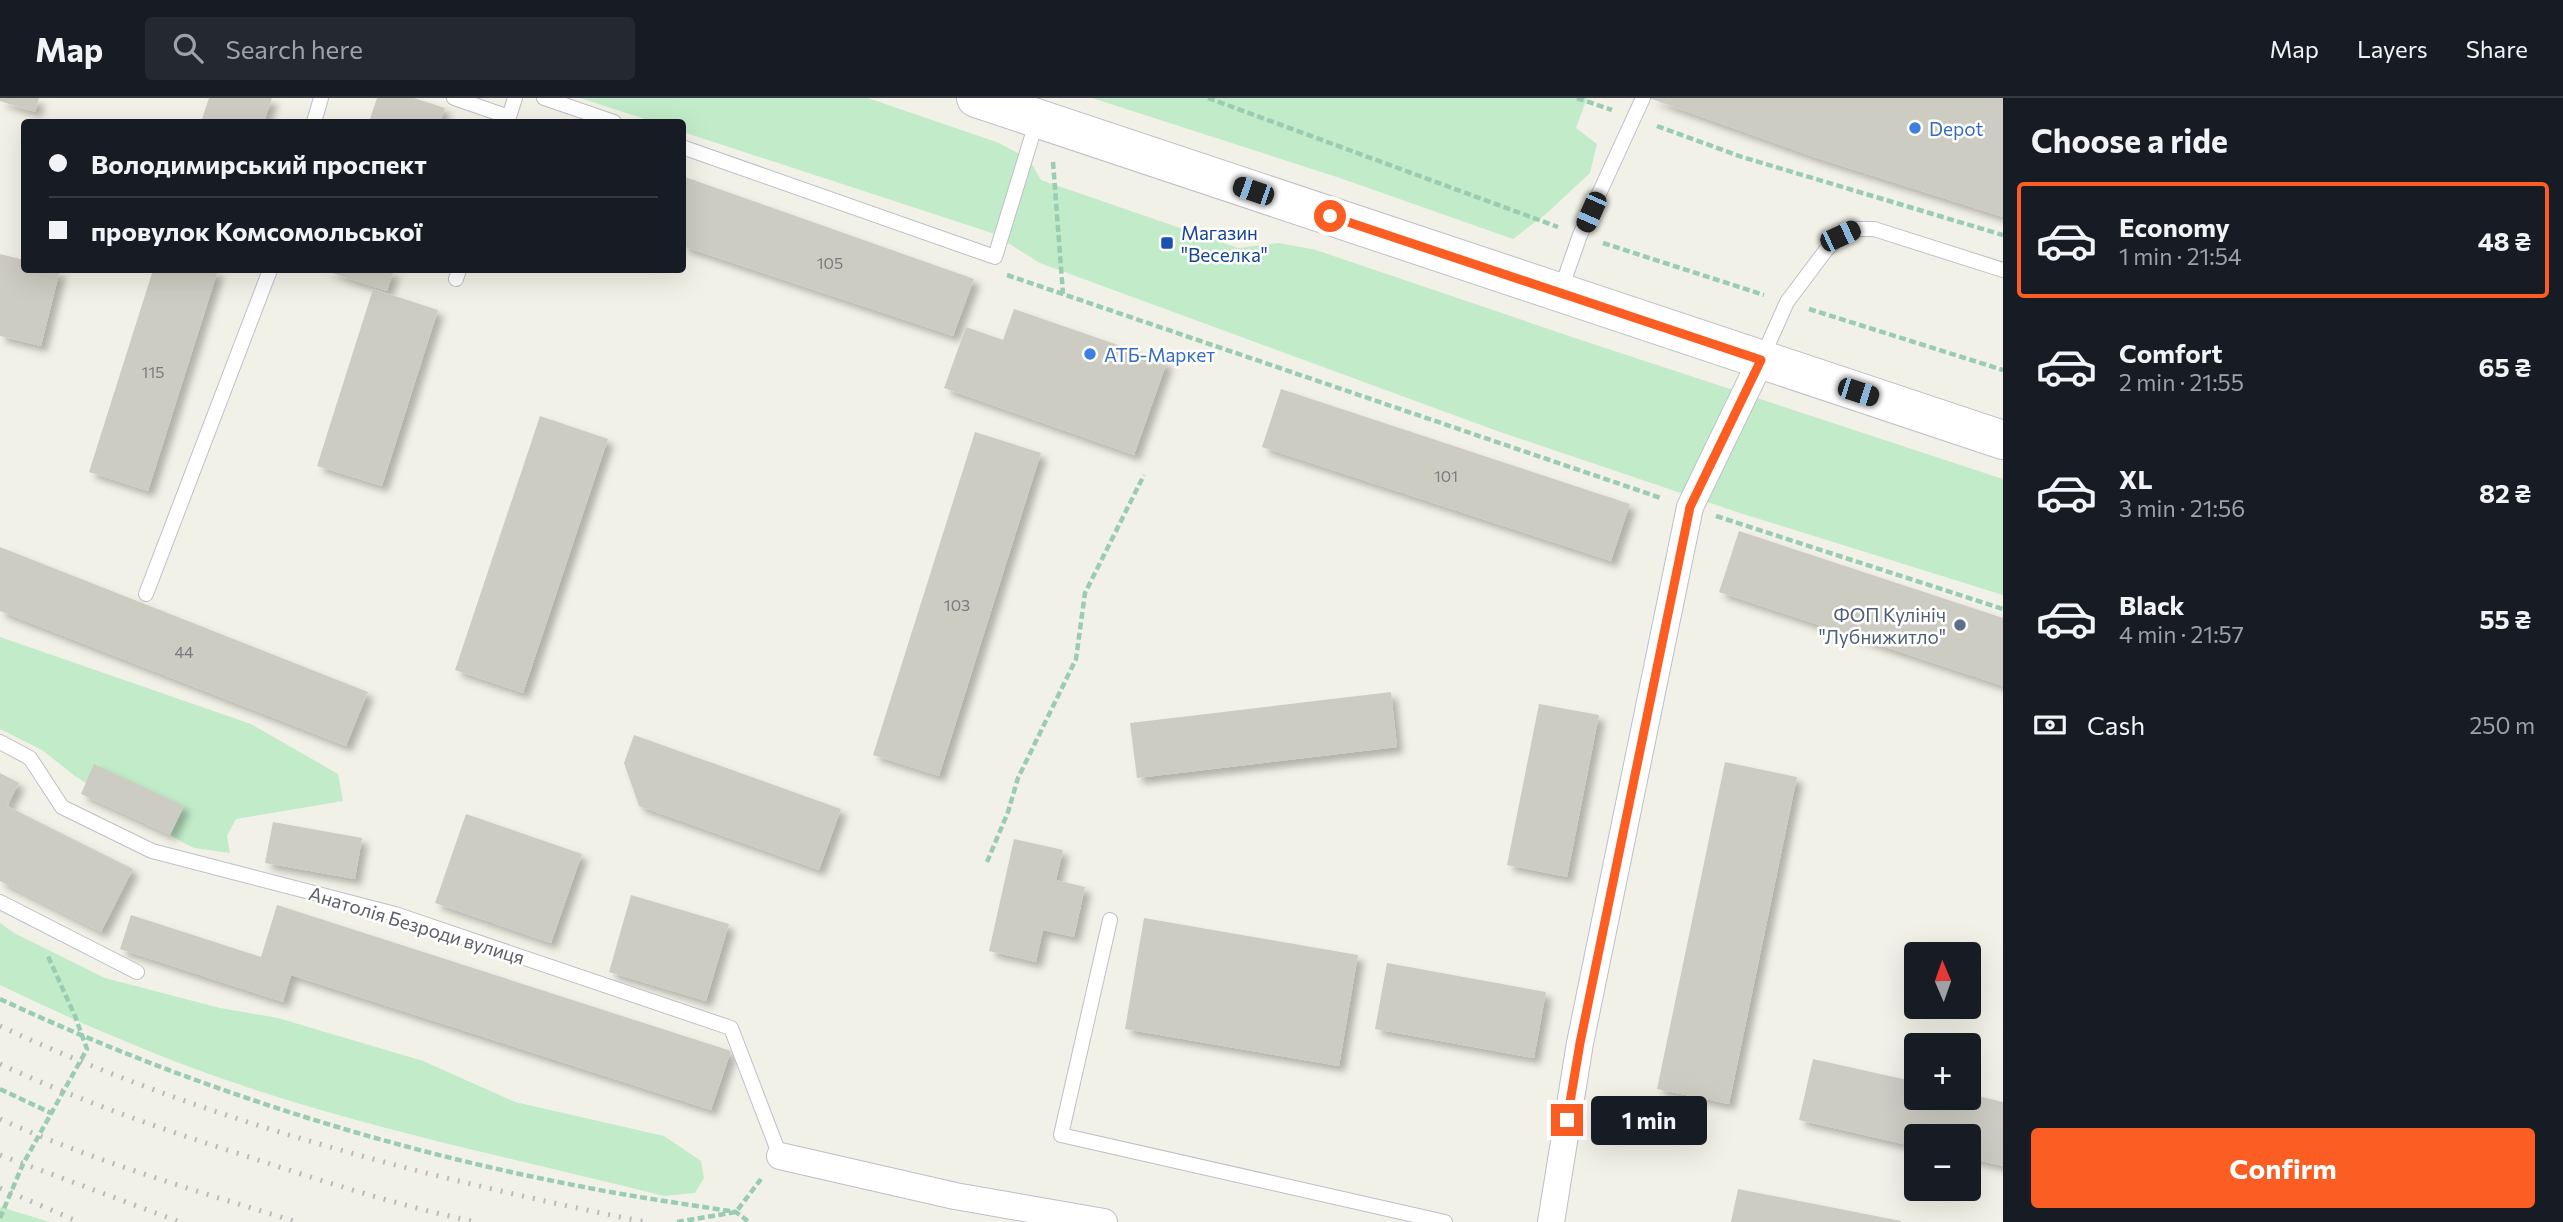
<!DOCTYPE html>
<meta charset="utf-8">
<style>
:root{--surface:#171b24;--page:#242831;--text:#f1f3f6;--muted:#9ea1a6;--line:#363941;--accent:#fb5d23}
body{margin:0;font-family:Commissioner,sans-serif;background:var(--page);color:var(--text);height:100vh;display:flex;flex-direction:column;font-size:26px;white-space:nowrap}
*{box-sizing:border-box;margin:0}
p{font-size:23px;color:var(--muted)}
.icon{flex:none;width:38px;height:38px;fill:none;stroke:currentColor;stroke-width:2;stroke-linecap:round;stroke-linejoin:round}
.map{position:relative;flex:1;overflow:hidden}
.details{display:flex;flex-direction:column;background:var(--surface);width:560px}
.details>*{flex:none}
.guide{position:absolute;left:21px;top:21px;width:665px;height:154px;border-radius:7px;box-shadow:0 7px 28px #0002;display:grid;align-content:center;height:154px;padding:0 28px;background:var(--surface)}
.needle{width:46px;rotate:358deg}
.controls{position:absolute;left:1904px;top:844px;display:grid;gap:14px}
.controls a{display:grid;place-items:center;width:77px;height:77px;border-radius:7px;background:var(--surface);box-shadow:0 7px 28px #0002;font-size:35px}
.end{position:absolute;width:32px;height:32px;margin:-16px;border:9px solid #fb5d23;background:#fff;box-shadow:0 0 0 4px #fff}
.from{border-radius:50%}
.bubble{position:absolute;height:49px;border-radius:7px;background:var(--surface);box-shadow:0 7px 28px #0002;font-size:23px;font-weight:700;line-height:49px;text-align:center}
.car{position:absolute;width:21px;height:42px;margin:-21px -10px;border-radius:9px;box-shadow:0 0 5px 2px #0007;background:linear-gradient(#222 24%,#8ab4d8 0 40%,#222 0 76%,#8ab4d8 0 86%,#222 0)}
.guide b{display:flex;align-items:center;gap:24px;height:66px;font-size:26px}
.guide b+b{border-top:2px solid var(--line)}
.guide i{width:18px;height:18px;background:var(--text)}
ul{padding:0;list-style:none}
li{display:flex;align-items:center;gap:21px;height:116px;margin:0 14px 10px;padding:0 14px;border:4px solid transparent;border-radius:7px}
li div{flex:1}
li b{display:block;font-size:26px}
li em{font-style:normal;font-weight:700}
li.active{border-color:var(--accent)}
li>.icon{width:63px;height:63px;stroke-width:1.5}
h2{padding:0 28px;font-size:32px;line-height:84px}
.pay{display:flex;align-items:center;gap:18px;height:77px;padding:0 28px;font-size:26px}
.pay p{margin-inline-start:auto}
.action{display:flex;gap:14px;margin-top:auto;padding:14px 28px}
.action a{flex:1;height:80px;border-radius:7px;background:var(--accent);color:#fff;font-size:28px;font-weight:700;line-height:80px;text-align:center}
header{display:flex;align-items:center;gap:42px;box-sizing:border-box;height:98px;padding:0 35px;background:var(--surface);border-bottom:2px solid var(--line)}
header strong{font-size:33px}
nav{display:flex;gap:38px;margin-inline-start:auto;font-size:24px}
.search{width:490px;height:63px;background:var(--page);display:flex;align-items:center;gap:18px;box-sizing:border-box;padding:0 24px;border-radius:7px;color:var(--muted);font-size:26px}
main{display:flex;flex:1;min-height:0}
.map>svg:first-child{display:block}
.green{fill:#c1ebc9}
.building{fill:#cdccc3;filter:url(#shadow)}
.lines{fill:none;stroke-linecap:round;stroke-linejoin:round}
.lane-casing{stroke:#bebfc6;stroke-width:16}
.street-casing{stroke:#bebfc6;stroke-width:28}
.secondary-casing{stroke:#bfc0c8;stroke-width:40}
.path{stroke:#99ccb2;stroke-width:4.5;stroke-dasharray:7 3.5;stroke-linecap:butt}
.lane{stroke:#fff;stroke-width:14}
.street{stroke:#fff;stroke-width:26}
.secondary{stroke:#fff;stroke-width:38}
.rail{stroke:#bababb;stroke-width:5;stroke-dasharray:2 9;stroke-linecap:butt}
.route{stroke:#fb5d23;stroke-width:9}
.shop-dot{fill:#3f7fe0;stroke:#fff;stroke-width:2.5}
.transit-dot{fill:#1a4fb4;stroke:#fff;stroke-width:2.5}
.service-dot{fill:#5c6f8a;stroke:#fff;stroke-width:2.5}
.labels{text-anchor:middle;dominant-baseline:central;stroke-width:5;stroke-linejoin:round;paint-order:stroke}
.number-label{font-size:16px;fill:#7a7b7f}
.shop-label{font-size:19px;fill:#366cbe;stroke:#fff;text-anchor:start}
.transit-label{font-size:19px;fill:#164399;stroke:#fff;text-anchor:start}
.service-label{font-size:19px;fill:#4e5e75;stroke:#fff;text-anchor:end}
.street-label{font-size:19px;fill:#5e6068;stroke:#fff}
</style>
<header>
<strong>Map</strong>
<div class="search"><svg class="icon" aria-label="search" viewBox="0 0 24 24"><circle cx="10" cy="10" r="6"/><path d="M15 15l6 6"/></svg>Search here</div>
<nav><a>Map</a><a>Layers</a><a>Share</a></nav>
</header>
<main>
<div class="map">
<svg width="2003" height="1124" viewBox="0 0 2003 1124">
<defs>
<filter id="shadow"><feDropShadow dx="6" dy="6" stdDeviation="3.5" flood-color="#0004"/></filter>
</defs>
<rect width="100%" height="100%" fill="#f2f1e7"/>
<!-- green -->
<path class="green" d="M580 0H868L999 45 1029 61 1041 82 1238 150 1279 145 1316 152 1578 241 2003 381V497L1740 415 1500 334 1040 165 992 135 683 34 682 24H654Z
M1092 0H1587L1576 30 1597 46 1590 75 1547 115 1513 141 1340 80Z
M0 539 251 626 338 676 343 703 236 721 227 738 230 755 194 750 180 743 75 678 42 652 0 631Z
M0 825 14 835 105 880 220 910 278 920 423 963 515 1004 664 1038 701 1063 704 1080 695 1095 664 1098C519 1061 371 1032 229 983 151 956 75 923 0 887Z
M0 1109 50 1124H0Z"/>
<!-- building -->
<path class="building" d="M0 0H39L35 14 0 3Z
M209 0H272L264 24H201Z
M377 0H414L445 10 440 24H369Z
M1649 0H2003V119L1817 60Z
M682 78 974 181 953 238 682 148Z
M0 156 24 162V172H60L41 248 0 238Z
M153 172H218L148 393 89 374Z
M323 172H394L387 193Z
M373 191 438 212 382 388 317 368Z
M1014 211 1167 264 1134 357 944 290 966 229 1003 242Z
M1281 291 1630 406 1611 463 1262 349Z
M540 318 608 341 523 595 455 572Z
M975 334 1041 355 939 678 873 657Z
M1739 433 2003 520V588L1719 494Z
M0 449 368 594 346 648 0 513Z
M1391 594 1397 649 1137 680 1130 625Z
M1539 606 1599 617 1567 779 1507 767Z
M634 637 841 711 819 772 639 708 624 665Z
M1725 664 1797 679 1729 1006 1657 991Z
M94 666 184 708 170 737 81 696Z
M0 675 19 685 7 708 133 771 101 834 0 783Z
M466 716 582 756 551 845 435 805Z
M273 724 362 740 355 781 265 765Z
M1014 741 1063 752 1056 782 1085 789 1074 839 1043 832 1036 864 989 853Z
M631 797 729 826 706 903 609 874Z
M277 807 731 953 711 1012 291 877 283 904 120 851 131 817 261 859Z
M1144 820 1358 857 1339 968 1125 931Z
M1387 865 1546 894 1534 960 1375 931Z
M1813 961 1916 984V999H1969V996L2003 1004V1068L1969 1060V1038H1916V1049L1799 1022Z
M1738 1091 1901 1123V1124H1731Z"/>
<g class="lines">
<!-- lane casing -->
<g class="lane-casing">
<path id="lane" d="M454 0 509 19 515 0
M544 0 614 24
M314 24 321 0
M682 49 995 159 1037 22
M456 181 459 172
M1560 194 1580 137 1643 0
M1762 260 1787 204 1826 152 1840 138 1856 131H1874L2003 172
M146 496 270 172
M0 644 30 660 62 709 152 753 395 816 731 930 780 1058
M0 804 137 874
M1110 822 1061 1037 1445 1124"/>
</g>
<!-- street casing -->
<g class="street-casing">
<path id="street" d="M780 1058 955 1098 1104 1124
M1551 1124 1580 945 1690 409 1761 262"/>
</g>
<!-- secondary casing -->
<g class="secondary-casing">
<path id="secondary" d="M976 0 2003 342"/>
</g>
<!-- path -->
<path class="path" d="M1208 0 1558 129
M1577 0 1612 12
M1657 28 1742 59 2003 137
M1053 64 1063 196
M1603 145 1764 197
M1007 177 1661 400
M1809 211 2003 272
M1716 418 2003 511
M987 764 1008 714 1018 680 1076 561 1085 495 1144 377
M0 901C185 987 383 1051 584 1089 634 1099 685 1106 736 1114L749 1124
M0 991 51 1015
M0 1120 23 1066 87 951 75 918 47 856
M677 1124 736 1114 761 1081"/>
<!-- lane -->
<use href="#lane" class="lane"/>
<!-- street -->
<use href="#street" class="street"/>
<!-- secondary -->
<use href="#secondary" class="secondary"/>
<!-- rail -->
<path class="rail" d="M0 928C204 1023 425 1080 645 1124
M0 966C78 1002 158 1030 240 1056 318 1082 396 1107 476 1124
M0 1021C96 1064 197 1093 297 1124
M0 1057 180 1124
M0 1090 79 1124"/>
</g>
<g class="lines">
<!-- route -->
<path class="route" d="M1330 118 1761 262 1690 409 1580 945 1567 1022"/>
</g>
<!-- markers -->
<g class="shop-dot">
<circle cx="1915" cy="30" r="7"/>
<circle cx="1090" cy="256" r="7"/>
</g>
<rect class="transit-dot" x="1160" y="138" width="14" height="14" rx="3.5"/>
<circle class="service-dot" cx="1960" cy="527" r="7"/>
<g class="labels">
<!-- number labels -->
<g class="number-label">
<text x="830" y="164">105</text>
<text x="153" y="273">115</text>
<text x="1446" y="377">101</text>
<text x="957" y="506">103</text>
<text x="184" y="553">44</text>
</g>
<!-- shop labels -->
<g class="shop-label">
<text x="1929" y="30">Depot</text>
<text x="1104" y="256">АТБ-Маркет</text>
</g>
<!-- transit labels -->
<g class="transit-label">
<text x="1181" y="134">Магазин<tspan x="1181" dy="22">"Веселка"</tspan></text>
</g>
<!-- service labels -->
<g class="service-label">
<text x="1946" y="516">ФОП Кулініч<tspan x="1946" dy="22">"Лубнижитло"</tspan></text>
</g>
<!-- street labels -->
<g class="street-label">
<text transform="translate(417 827) rotate(17)">Анатолія Безроди вулиця</text>
</g>
</g>
</svg>
<div class="controls">
<a><svg class="needle" viewBox="-14 -14 28 28"><path d="M0-13l5 13h-10z" fill="#e53935"/><path d="M0 13l5-13h-10z" fill="#9ea1a6"/></svg></a>
<a>+</a>
<a>−</a>
</div>
<i class="end from" style="left:1330px;top:118px"></i>
<i class="end" style="left:1567px;top:1022px"></i>
<div class="bubble" style="left:1591px;top:998px;width:116px">1 min</div>
<i class="car" style="left:1253px;top:93px;rotate:289deg"></i>
<i class="car" style="left:1591px;top:114px;rotate:204deg"></i>
<i class="car" style="left:1840px;top:138px;rotate:65deg"></i>
<i class="car" style="left:1858px;top:294px;rotate:108deg"></i>
<div class="guide">
<b><i class="from"></i>Володимирський проспект</b>
<b><i></i>провулок Комсомольської</b>
</div>
</div>
<section class="details">
<h2>Choose a ride</h2>
<ul>
<li class="active"><svg class="icon" aria-label="car" viewBox="0 0 24 24"><path d="M5 17H2v-5l4-1 3-4h7l3 4 3 1v5h-3M9 17h6M6 11h13"/><circle cx="7" cy="17" r="2"/><circle cx="17" cy="17" r="2"/></svg><div><b>Economy</b><p>1 min · 21:54</p></div><em>48 ₴</em></li>
<li><svg class="icon" aria-label="car" viewBox="0 0 24 24"><path d="M5 17H2v-5l4-1 3-4h7l3 4 3 1v5h-3M9 17h6M6 11h13"/><circle cx="7" cy="17" r="2"/><circle cx="17" cy="17" r="2"/></svg><div><b>Comfort</b><p>2 min · 21:55</p></div><em>65 ₴</em></li>
<li><svg class="icon" aria-label="car" viewBox="0 0 24 24"><path d="M5 17H2v-5l4-1 3-4h7l3 4 3 1v5h-3M9 17h6M6 11h13"/><circle cx="7" cy="17" r="2"/><circle cx="17" cy="17" r="2"/></svg><div><b>XL</b><p>3 min · 21:56</p></div><em>82 ₴</em></li>
<li><svg class="icon" aria-label="car" viewBox="0 0 24 24"><path d="M5 17H2v-5l4-1 3-4h7l3 4 3 1v5h-3M9 17h6M6 11h13"/><circle cx="7" cy="17" r="2"/><circle cx="17" cy="17" r="2"/></svg><div><b>Black</b><p>4 min · 21:57</p></div><em>55 ₴</em></li>
</ul>
<div class="pay"><svg class="icon" aria-label="cash" viewBox="0 0 24 24"><path d="M3 7h18v10H3z"/><circle cx="12" cy="12" r="2"/></svg>Cash<p>250 m</p></div>
<div class="action"><a>Confirm</a></div>
</section>
</main>
